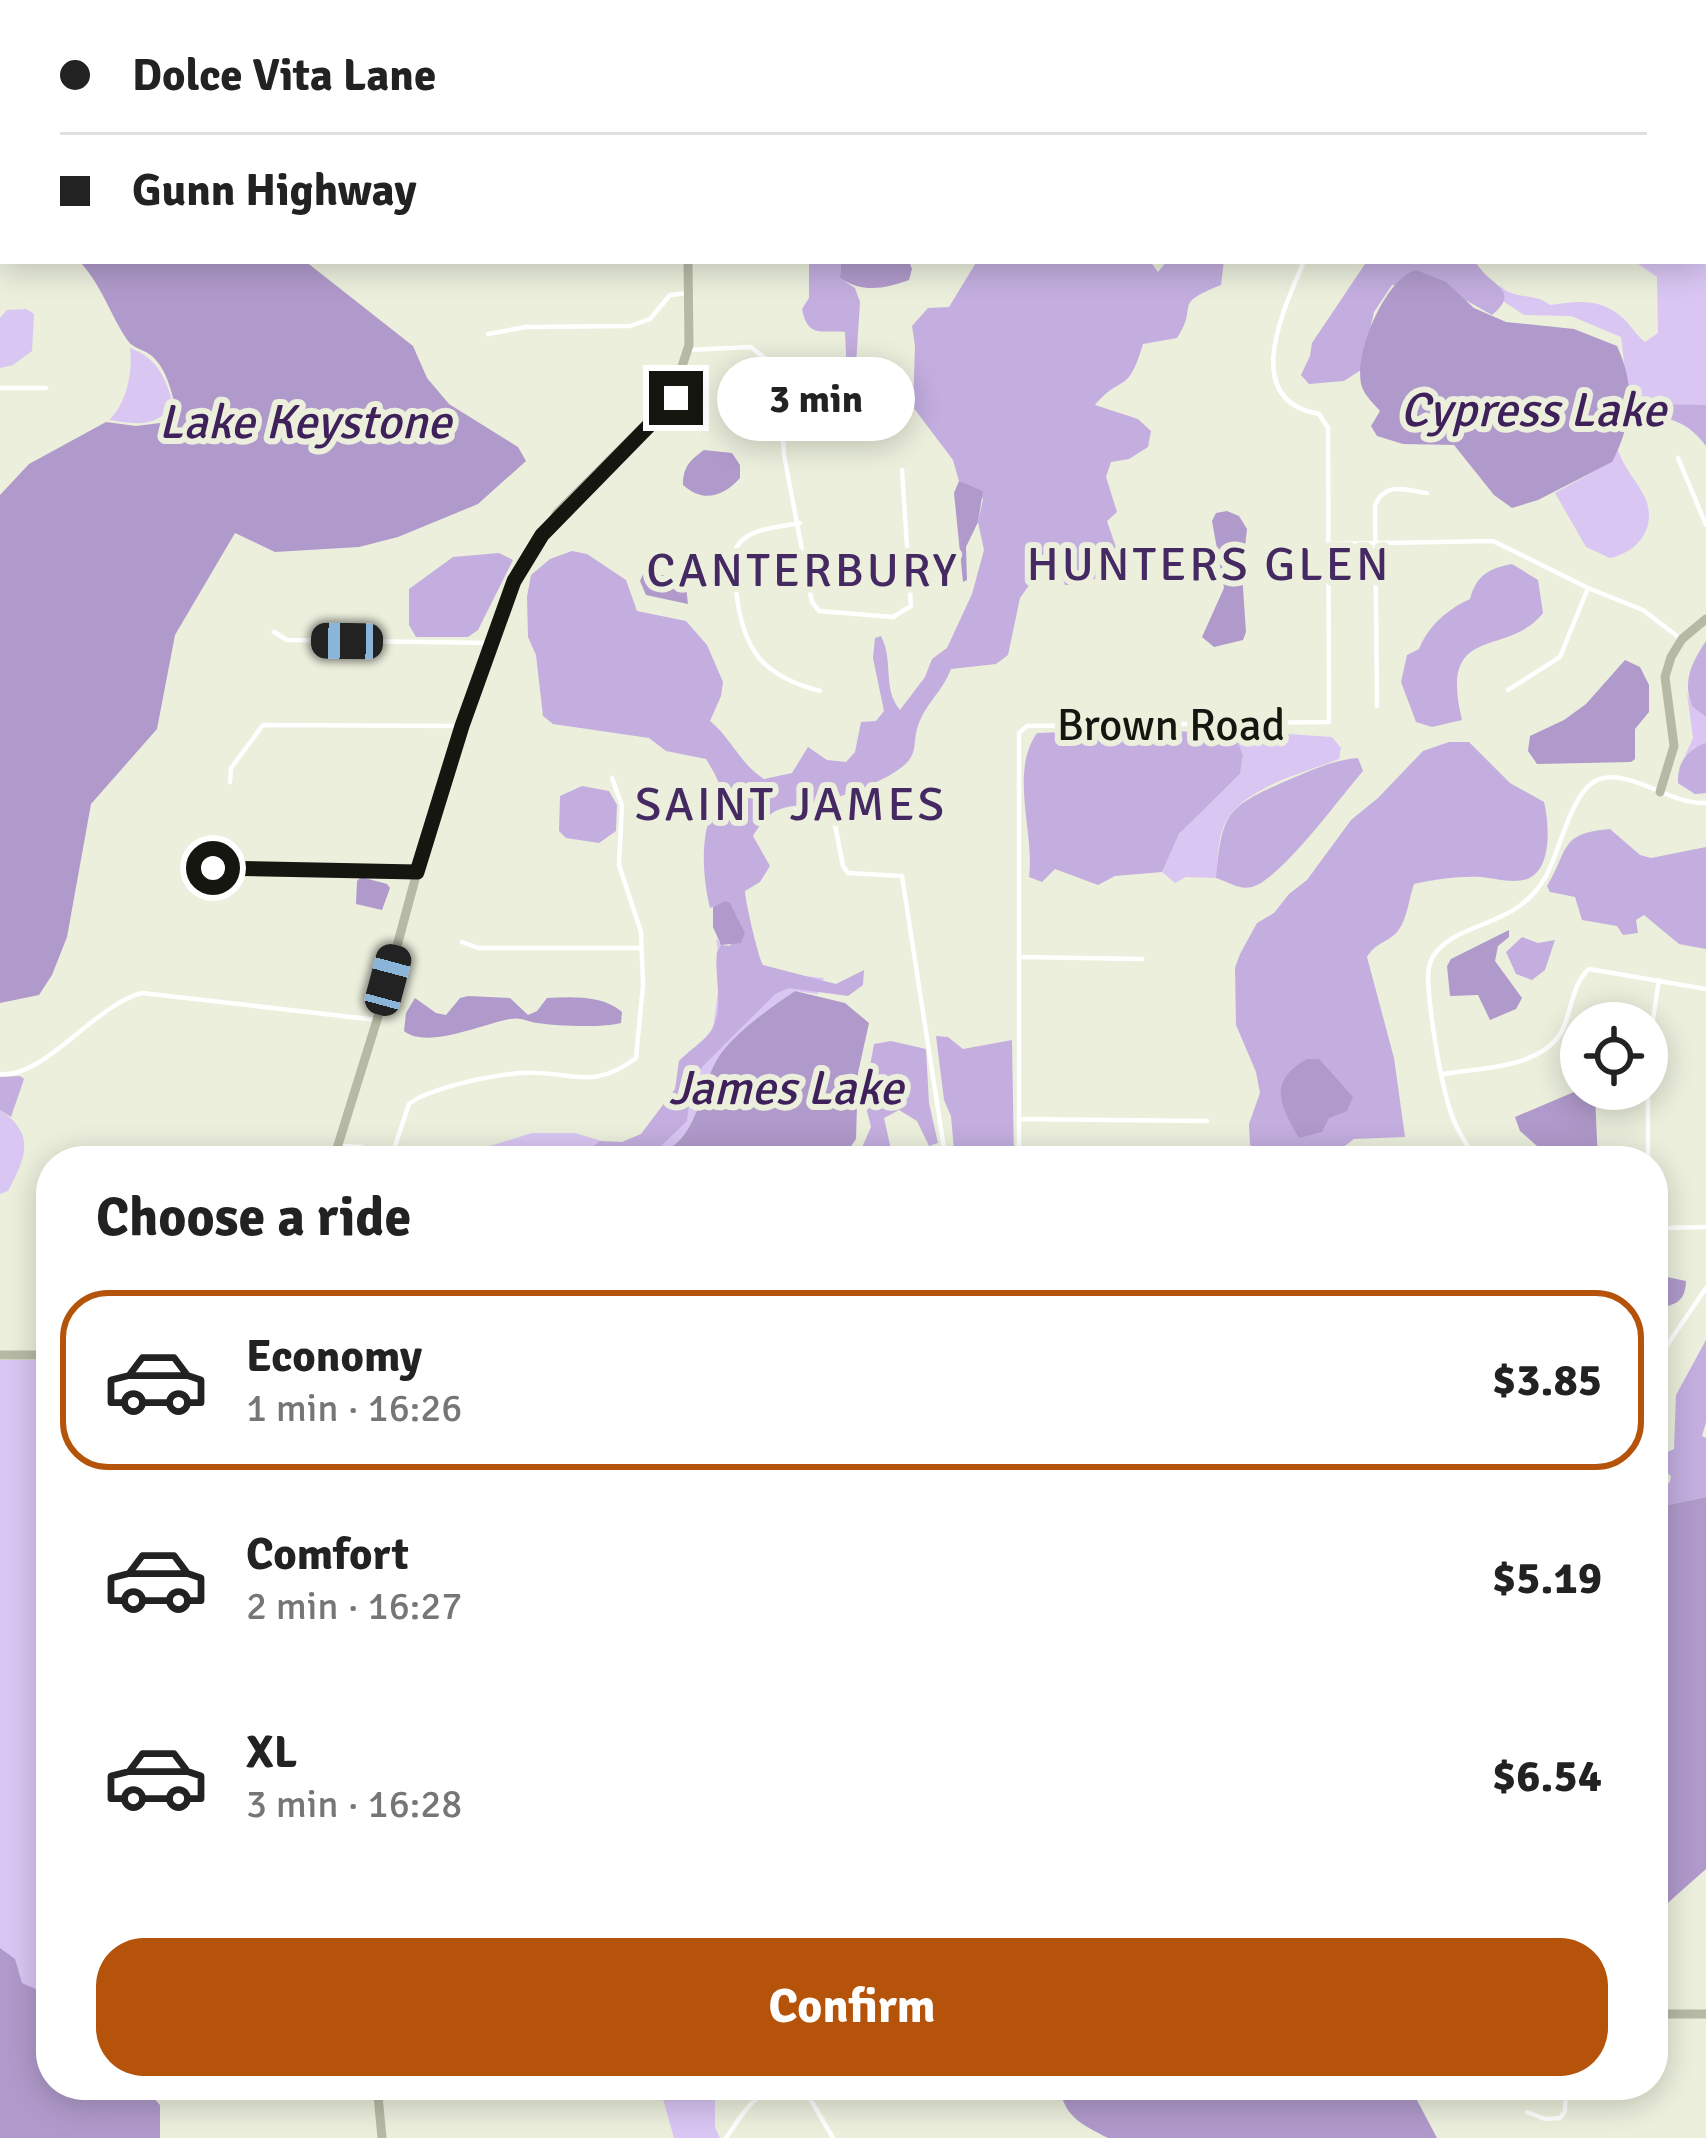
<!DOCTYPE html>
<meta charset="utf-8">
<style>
:root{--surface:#fff;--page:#f2f2f2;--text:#222;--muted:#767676;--line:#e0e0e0;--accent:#b45309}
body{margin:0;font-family:Signika,sans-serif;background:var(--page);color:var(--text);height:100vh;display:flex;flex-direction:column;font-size:45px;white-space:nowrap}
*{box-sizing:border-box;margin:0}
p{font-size:39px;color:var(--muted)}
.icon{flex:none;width:66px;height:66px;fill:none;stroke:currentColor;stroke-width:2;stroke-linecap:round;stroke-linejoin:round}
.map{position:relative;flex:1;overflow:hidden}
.panel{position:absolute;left:36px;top:1146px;width:1632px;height:954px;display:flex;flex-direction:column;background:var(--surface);border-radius:48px;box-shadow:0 6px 30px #0003}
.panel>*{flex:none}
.top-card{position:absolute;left:0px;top:0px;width:1707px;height:264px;box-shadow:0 6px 30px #0003;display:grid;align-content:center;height:264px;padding:0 60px;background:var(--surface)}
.buttons{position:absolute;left:1560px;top:1002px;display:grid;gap:24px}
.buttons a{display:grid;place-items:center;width:108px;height:108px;border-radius:50%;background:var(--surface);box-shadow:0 6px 30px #0003;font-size:60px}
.end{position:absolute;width:54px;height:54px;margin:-27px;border:15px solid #151610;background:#fff;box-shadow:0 0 0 6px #fff}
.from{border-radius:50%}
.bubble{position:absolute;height:84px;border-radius:42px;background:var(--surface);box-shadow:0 6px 30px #0003;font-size:39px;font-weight:700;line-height:84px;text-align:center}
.car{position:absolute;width:36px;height:72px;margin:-36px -18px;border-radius:15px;box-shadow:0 0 9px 3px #0007;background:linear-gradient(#222 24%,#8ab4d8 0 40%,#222 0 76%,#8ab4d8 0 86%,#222 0)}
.top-card b{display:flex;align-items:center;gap:42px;height:114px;font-size:45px}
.top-card b+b{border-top:3px solid var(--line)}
.top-card i{width:30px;height:30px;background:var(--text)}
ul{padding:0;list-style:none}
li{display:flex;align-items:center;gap:36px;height:180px;margin:0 24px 18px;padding:0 36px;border:6px solid transparent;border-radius:48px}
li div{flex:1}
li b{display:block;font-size:45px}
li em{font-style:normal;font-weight:700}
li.selected{border-color:var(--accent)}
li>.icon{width:108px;height:108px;stroke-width:1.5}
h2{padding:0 60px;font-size:54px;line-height:144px}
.cta{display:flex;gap:24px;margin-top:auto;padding:24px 60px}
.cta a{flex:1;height:138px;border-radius:48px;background:var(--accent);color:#fff;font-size:48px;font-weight:700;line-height:138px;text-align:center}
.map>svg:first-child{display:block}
.green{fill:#d9c6f3}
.forest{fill:#c3aedf}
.water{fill:#b09acb}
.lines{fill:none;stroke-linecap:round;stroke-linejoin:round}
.street{stroke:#fff;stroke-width:4.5}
.secondary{stroke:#b6baa5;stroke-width:9}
.route{stroke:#151610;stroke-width:15}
.labels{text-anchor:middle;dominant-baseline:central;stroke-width:12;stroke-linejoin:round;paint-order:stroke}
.street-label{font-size:45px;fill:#151610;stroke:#ebefdc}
.water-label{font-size:48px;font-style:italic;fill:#3e205b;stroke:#ebefdc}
.neighbourhood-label{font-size:48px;letter-spacing:3px;fill:#452962;stroke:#ebefdc}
</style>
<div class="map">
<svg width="1706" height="2138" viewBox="0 0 1706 2138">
<rect width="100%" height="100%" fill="#ebefdc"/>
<!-- green -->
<path class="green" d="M781 0H1322V3H781Z
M1417 0H1706V92L1704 3H1417Z
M1704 99H1706V435C1682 407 1663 412 1630 412L1621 337 1571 316 1524 315 1503 301 1499 285C1515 301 1534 292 1550 305 1577 301 1602 297 1625 320 1632 327 1636 335 1645 342L1658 333 1657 277 1634 261H1704Z
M26 309 34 314 32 351 13 365 0 368V318L7 310Z
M130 348C159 359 165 378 174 406 152 428 138 424 109 420 127 404 133 371 130 348Z
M1618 450C1624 468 1633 476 1642 492 1660 522 1641 552 1610 558L1586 547 1555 493 1611 462Z
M1706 645V793L1695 794 1678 783 1681 769 1696 746 1685 756 1693 738 1687 693 1692 706Z
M1258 732 1332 737 1341 748 1339 759C1304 773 1243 787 1225 823 1217 840 1218 860 1216 878L1186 877 1175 883 1162 872 1179 834 1240 774 1243 755 1235 735Z
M716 939 753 971 824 978 818 994 795 991C770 1008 741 1028 722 1052 698 1084 701 1140 659 1153L654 1161H578C551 1135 523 1153 493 1160 477 1164 458 1161 442 1161L532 1133H575L621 1147 666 1119 713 1029 721 970Z
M0 1110C36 1134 26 1157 8 1191L0 1194Z
M0 1360H51V2085L0 2138Z
M659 2085H715V2127L720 2138H674Z"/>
<!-- forest -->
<path class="forest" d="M379 0H684V3H379Z
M782 0H993L994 3H782Z
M809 261H841L840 278 855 288 860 302 856 365 864 402 853 432 842 430 844 402 852 388 847 375 845 332C824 329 808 340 802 309L809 298Z
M977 261H1150L1158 272 1167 261H1224L1221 285C1170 305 1200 304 1177 338L1143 344C1127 397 1123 372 1095 405L1138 419 1151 431 1148 447 1129 459 1111 462 1106 477 1117 512 1107 521 1120 559C1109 577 1085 584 1065 585L1059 566 1044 564 1020 598 1008 655 996 664 951 669C943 691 925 704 918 726 912 743 919 754 902 767 883 782 847 795 824 801 788 810 775 799 753 836L770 866 760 882 745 891C745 900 758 957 763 965L836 984 864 970 863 985 848 996 789 988 775 994 703 1066 691 1086 687 1121 662 1145 642 1161H594L591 1148 600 1141 622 1142 641 1134 675 1089 679 1061C688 1051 708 1039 713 1027 724 1006 714 976 717 952L721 945 730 946 738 918 725 902 710 908C705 887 702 861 705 839 710 796 738 810 706 759L666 751 649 738 553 724 543 716 536 655 528 637 527 597 531 575 550 559 572 551 587 554 626 580 637 611 686 621 707 645 723 682 721 696 710 721C731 738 741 765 764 779L792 773 808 747 827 760 846 762 855 752 861 722 876 721 884 711 873 658 875 638 881 636C894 661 882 688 900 710L925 677 932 659 947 648 972 594 984 550 978 522 983 499 976 490 959 481 953 460 913 407 915 346 912 326 928 308 949 307Z
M1367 261H1473C1479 265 1482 272 1487 276 1502 289 1515 296 1492 315L1460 297 1392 285 1374 312 1361 370 1344 381 1309 384 1301 375 1310 356 1312 343Z
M1645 404 1706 405V446C1682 414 1669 426 1645 404Z
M499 553 513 560 478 630 468 637H416L409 625V589L453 557Z
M1512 564 1538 580 1543 613C1507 659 1438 621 1462 720L1432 727 1416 722 1401 682 1407 655 1419 649C1428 626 1448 609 1470 599 1476 575 1490 568 1512 564Z
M1706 641V717L1692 706C1682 681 1692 662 1706 641Z
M1148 729 1235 735 1243 755 1240 774 1179 834 1162 872 1115 876 1098 885 1055 869 1042 882 1029 877C1035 833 1009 773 1037 733Z
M1449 742H1469L1510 783 1544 802C1549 823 1553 869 1527 879 1513 884 1495 878 1480 877 1458 876 1436 879 1414 884 1409 898 1407 921 1397 932 1387 943 1376 942 1367 957L1394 1058 1405 1137 1354 1139 1342 1148 1341 1161H1280L1250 1145 1249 1124 1260 1093 1256 1072 1236 1025 1235 968 1240 954 1257 923 1274 913 1289 894 1307 880 1351 820 1378 798 1423 751Z
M1706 743V793L1695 794 1678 783C1677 763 1687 749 1706 743Z
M1358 758 1363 771C1342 795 1281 879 1252 887 1238 890 1229 882 1216 878 1222 813 1226 807 1286 781 1310 771 1332 760 1358 758Z
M582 786 609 791 617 805 616 831 599 843 566 838 559 831 560 796Z
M1610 829 1640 855 1651 858 1706 847V949L1679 944 1644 915 1636 920 1638 933 1623 935 1617 926 1582 920 1575 897 1550 892 1547 886C1569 851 1558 833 1610 829Z
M1522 937 1538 943 1555 940 1545 970 1532 980 1516 974 1506 952Z
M936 1036 948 1037 963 1049 1012 1040 1014 1161H955L951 1116 944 1100Z
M891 1041 926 1049 929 1103 938 1143 929 1146 917 1121 899 1110 884 1118 890 1145 884 1161H856L871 1127 864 1099 874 1044Z
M20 1076 24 1079 11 1117 0 1110V1077Z
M1706 1340V1422L1702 1436 1706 1438V1497L1653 1508V1491L1670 1482 1671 1476 1662 1469 1667 1452 1674 1449 1676 1395Z"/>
<!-- water -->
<path class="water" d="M0 10 3 12V223L0 222Z
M79 261H305L413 346 427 378 449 404 518 447 526 461 478 504 398 537 359 547 275 552 235 533 175 635 157 729 91 804 67 937 52 975 39 995 0 1003V495L29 464 106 422 136 426 160 423 176 407C170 388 167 370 152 356 145 350 133 348 128 341 110 315 102 285 79 261Z
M841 261H909L912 269 909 280C884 289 862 293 840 278Z
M1416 270 1446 282 1474 308 1506 322 1574 329 1617 346C1636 386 1632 424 1612 462L1538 500 1512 508 1494 495 1454 445 1403 444 1377 436 1371 426 1380 411C1374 404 1365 396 1362 387 1352 358 1384 279 1416 270Z
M704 450 732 453 740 465V478C723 497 703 503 683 485 683 467 690 460 704 450Z
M959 481 983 491 978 522 966 547 967 580 963 582 954 493Z
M1227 511 1239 516 1247 529 1242 573 1246 632 1243 640 1214 647 1202 637 1224 588 1212 521 1216 513Z
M643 574 685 577 688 604 646 595 640 581Z
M1625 660 1640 667 1649 685V712L1635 729V759L1631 762 1537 764 1528 751 1530 736 1564 720 1586 704Z
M361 877 387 884 390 888 382 910 356 904 357 881Z
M725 901 730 903 745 933 741 943 721 945 713 927V907Z
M1509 930V937L1498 946 1495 961 1522 998 1516 1009 1490 1020 1478 995 1450 996 1447 966 1451 959Z
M795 991 845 1003 869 1023 858 1073 856 1139 841 1161H654L659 1153C701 1140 698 1084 722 1052 741 1028 770 1008 795 991Z
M468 996 510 998 528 1015 537 1011 547 998C573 997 602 995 622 1012L621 1023C601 1028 558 1026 537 1023 526 1021 521 1017 510 1019 485 1023 427 1050 404 1031L406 1013 415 998 436 1013 446 1015 460 998Z
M1307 1059H1319L1353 1097 1347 1111 1329 1118 1322 1132 1299 1138C1279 1104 1268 1081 1307 1059Z
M1581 1089H1591L1595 1097 1598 1161H1554L1520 1131 1515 1117Z
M527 1147 567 1151 578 1161H491Z
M1653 1274 1686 1281C1685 1306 1672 1304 1653 1310Z
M1706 1497V1869L1653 1916V1508Z
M0 1948 15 1959 22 1983 51 1996V2085H142L160 2105V2138H0Z
M1059 2085H1409L1437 2138H1108C1081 2124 1064 2117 1059 2085Z"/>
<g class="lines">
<!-- street -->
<path class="street" d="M1327 0V3
M488 334 526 327 630 326 650 319 670 295 689 293
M688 350 751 347 772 364 779 381 784 455 812 602 819 611 893 617 911 606 902 470
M0 388H46
M1678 458 1706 525
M800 523C781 527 749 528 738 545 729 558 734 576 736 591 743 649 761 676 820 691
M1329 544 1493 541 1588 588 1643 610 1681 639
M274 632 287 640 492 643
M1508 690 1560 657 1588 588
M1377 706 1375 505C1386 481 1405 490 1427 493
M230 782 231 768 263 725 462 726
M793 811 823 805 832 809 843 866 848 873 902 876 946 1161
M213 868 417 872
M462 942 478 948H639
M1021 957 1142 959
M0 1074C42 1080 96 1004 142 993L377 1020
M1444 1074C1485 1067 1552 1068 1566 1021 1572 1003 1575 981 1589 969L1706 989
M1019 1119 1207 1121
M342 1146 362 1147 366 1152 364 1161
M336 1153 353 1159
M357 1161H358
M390 1161 409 1104 418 1098C450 1084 483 1077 519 1073 570 1069 590 1093 636 1058L643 985 641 932 619 865 622 806 612 778
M1019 1161V733L1027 726 1329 722 1328 428 1319 414C1239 400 1284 309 1304 261
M1478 1161C1467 1146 1457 1131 1451 1113 1440 1080 1429 1011 1428 976 1428 967 1431 958 1437 951 1463 921 1514 927 1543 881 1560 856 1570 788 1600 779 1631 769 1671 805 1706 803
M1648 1161V1052L1659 980
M1653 1222 1663 1228 1706 1227
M1653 1360 1661 1354 1706 1288
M886 2085 989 2092
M808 2095 834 2085
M1527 2112 1545 2119 1560 2118 1565 2111 1566 2085
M726 2138C748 2106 766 2073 808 2095L833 2138"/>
<!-- secondary -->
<path class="secondary" d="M688 0V3
M1704 96H1706
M1660 792 1674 746 1665 677 1671 657 1682 639 1706 619
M333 1161 377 1020 417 872 504 603 557 513 651 419 676 385 689 345 688 261
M0 1355H51
M1653 2014H1706
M377 2085 382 2138"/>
</g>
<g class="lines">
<!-- route -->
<path class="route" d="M213 868 417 872 462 726 514 581 542 535 676 398"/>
</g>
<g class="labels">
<!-- street labels -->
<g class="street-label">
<text x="1171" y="725">Brown Road</text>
</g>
<!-- water labels -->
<g class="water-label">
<text x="1533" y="410">Cypress Lake</text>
<text x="305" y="422">Lake Keystone</text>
<text x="786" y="1088">James Lake</text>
</g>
<!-- neighbourhood labels -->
<g class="neighbourhood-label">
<text x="1209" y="564">HUNTERS GLEN</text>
<text x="803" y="570">CANTERBURY</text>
<text x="791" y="804">SAINT JAMES</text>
</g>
</g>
</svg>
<div class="buttons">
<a><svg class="icon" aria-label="locate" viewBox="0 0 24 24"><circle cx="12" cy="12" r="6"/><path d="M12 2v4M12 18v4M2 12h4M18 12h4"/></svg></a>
</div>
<i class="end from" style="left:213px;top:868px"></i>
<i class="end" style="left:676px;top:398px"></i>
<div class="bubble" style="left:717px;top:357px;width:198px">3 min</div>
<i class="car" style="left:347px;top:641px;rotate:271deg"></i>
<i class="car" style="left:388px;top:980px;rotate:15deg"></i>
<div class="top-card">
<b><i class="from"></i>Dolce Vita Lane</b>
<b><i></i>Gunn Highway</b>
</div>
<section class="panel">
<h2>Choose a ride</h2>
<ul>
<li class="selected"><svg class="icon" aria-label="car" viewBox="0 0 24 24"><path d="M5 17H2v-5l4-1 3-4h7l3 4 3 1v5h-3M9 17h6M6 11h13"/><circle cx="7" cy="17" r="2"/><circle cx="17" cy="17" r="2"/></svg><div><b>Economy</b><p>1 min · 16:26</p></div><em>$3.85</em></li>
<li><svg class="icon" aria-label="car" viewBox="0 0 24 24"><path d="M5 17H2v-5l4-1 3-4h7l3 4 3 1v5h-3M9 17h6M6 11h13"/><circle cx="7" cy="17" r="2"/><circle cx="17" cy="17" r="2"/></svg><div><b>Comfort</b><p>2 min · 16:27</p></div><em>$5.19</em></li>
<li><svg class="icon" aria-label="car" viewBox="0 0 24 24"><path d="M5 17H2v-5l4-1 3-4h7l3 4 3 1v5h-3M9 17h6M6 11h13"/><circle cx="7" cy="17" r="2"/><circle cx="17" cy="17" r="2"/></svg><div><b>XL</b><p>3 min · 16:28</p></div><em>$6.54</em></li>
</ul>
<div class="cta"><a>Confirm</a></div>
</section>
</div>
